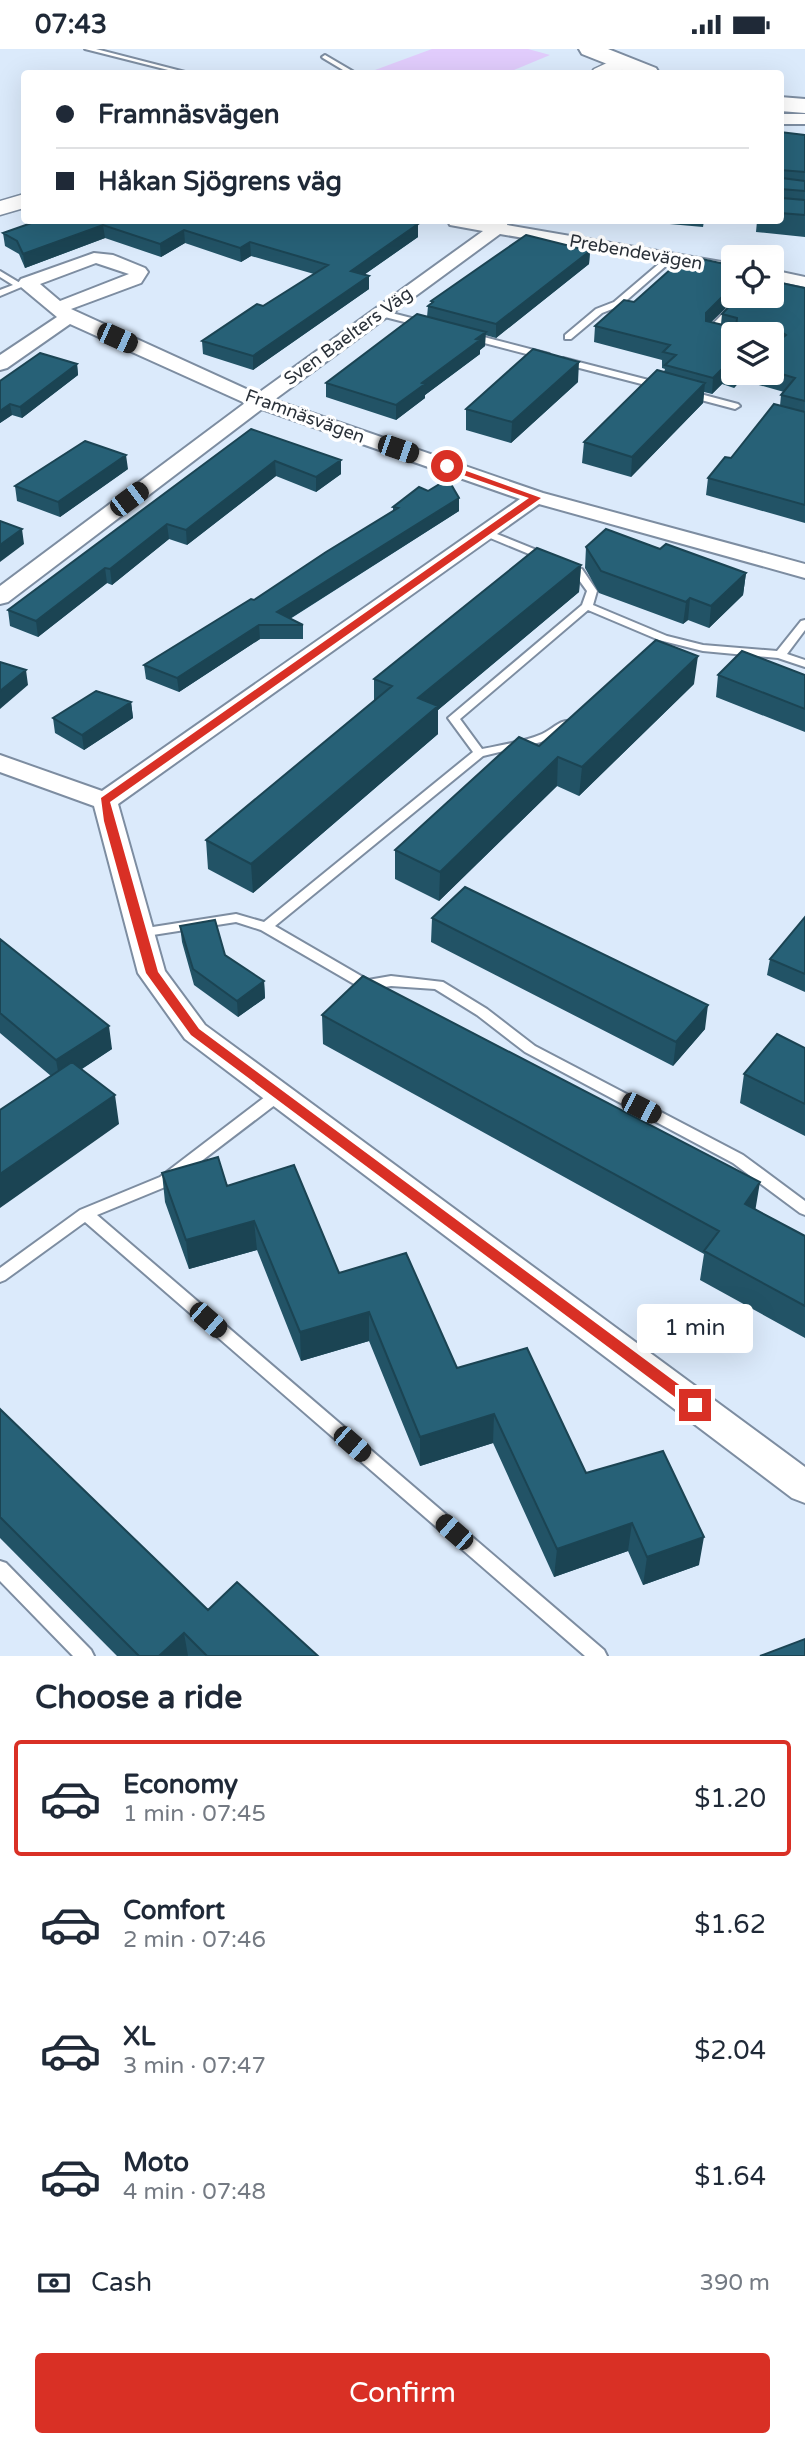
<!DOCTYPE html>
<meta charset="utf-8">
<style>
:root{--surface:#fff;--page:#f6f6f7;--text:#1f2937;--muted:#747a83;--line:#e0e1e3;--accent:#d93025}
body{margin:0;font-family:"Varela Round",sans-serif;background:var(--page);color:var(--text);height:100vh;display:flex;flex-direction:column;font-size:26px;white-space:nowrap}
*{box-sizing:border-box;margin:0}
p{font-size:23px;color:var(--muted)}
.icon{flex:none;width:38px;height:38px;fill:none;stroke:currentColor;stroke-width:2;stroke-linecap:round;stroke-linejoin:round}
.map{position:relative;height:1607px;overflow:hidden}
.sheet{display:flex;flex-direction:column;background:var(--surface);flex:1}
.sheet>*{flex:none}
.top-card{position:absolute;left:21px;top:21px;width:763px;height:154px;border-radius:7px;box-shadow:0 7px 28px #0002;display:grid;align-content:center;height:154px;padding:0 35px;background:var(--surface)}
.fabs{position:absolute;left:721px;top:196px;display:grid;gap:14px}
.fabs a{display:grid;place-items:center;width:63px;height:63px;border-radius:7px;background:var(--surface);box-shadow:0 7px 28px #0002;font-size:35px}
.end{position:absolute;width:32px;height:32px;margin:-16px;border:9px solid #d93025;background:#fff;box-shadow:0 0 0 4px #fff}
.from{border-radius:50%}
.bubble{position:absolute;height:49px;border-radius:7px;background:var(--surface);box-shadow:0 7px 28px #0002;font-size:23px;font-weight:600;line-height:49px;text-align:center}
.car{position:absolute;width:21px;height:42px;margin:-21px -10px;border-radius:9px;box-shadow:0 0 5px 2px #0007;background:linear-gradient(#222 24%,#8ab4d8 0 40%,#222 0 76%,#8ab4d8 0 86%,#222 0)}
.top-card b{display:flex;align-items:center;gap:24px;height:66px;font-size:26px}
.top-card b+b{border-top:2px solid var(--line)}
.top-card i{width:18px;height:18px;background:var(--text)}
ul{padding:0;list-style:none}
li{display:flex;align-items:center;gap:21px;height:116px;margin:0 14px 10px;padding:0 21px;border:4px solid transparent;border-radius:7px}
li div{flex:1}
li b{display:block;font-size:26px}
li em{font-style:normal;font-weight:600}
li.on{border-color:var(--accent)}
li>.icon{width:63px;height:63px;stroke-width:1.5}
h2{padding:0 35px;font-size:32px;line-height:84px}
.pay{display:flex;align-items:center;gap:18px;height:77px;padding:0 35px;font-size:26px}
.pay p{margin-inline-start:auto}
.cta{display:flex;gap:14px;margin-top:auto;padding:14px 35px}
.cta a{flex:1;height:80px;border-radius:7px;background:var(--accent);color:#fff;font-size:28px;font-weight:600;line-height:80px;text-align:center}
.status{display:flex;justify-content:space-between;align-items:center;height:49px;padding:0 35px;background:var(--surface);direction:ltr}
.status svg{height:19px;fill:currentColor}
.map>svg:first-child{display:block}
.green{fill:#e1ccfc}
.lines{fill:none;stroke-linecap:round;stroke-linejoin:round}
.service-casing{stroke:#7d8da1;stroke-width:4}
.minor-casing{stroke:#7d8da1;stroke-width:4}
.secondary-casing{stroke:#7d8da1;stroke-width:3}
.trunk-casing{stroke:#7d8da1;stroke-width:4}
.service{fill:#fff;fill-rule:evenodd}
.minor{fill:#fff;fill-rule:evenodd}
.secondary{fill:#fff;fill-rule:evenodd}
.trunk{fill:#fff;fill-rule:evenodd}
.wall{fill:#225366;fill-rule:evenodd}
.shaded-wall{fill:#1b4453}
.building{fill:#276177;stroke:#1b4453;stroke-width:2;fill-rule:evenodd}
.route{fill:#d93025}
.labels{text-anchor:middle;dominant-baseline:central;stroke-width:7;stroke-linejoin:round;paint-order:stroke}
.far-street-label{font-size:18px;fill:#2a3139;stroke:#fff}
</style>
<div class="status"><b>07:43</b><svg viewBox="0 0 49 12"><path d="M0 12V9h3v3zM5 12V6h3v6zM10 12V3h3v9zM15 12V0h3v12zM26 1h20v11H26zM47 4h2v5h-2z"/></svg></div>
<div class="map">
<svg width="805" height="1607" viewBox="0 0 805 1607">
<rect width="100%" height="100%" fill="#dbeafb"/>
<!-- green -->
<path class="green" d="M432 0H528L550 6 507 24H386L375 21Z"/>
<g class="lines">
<!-- service casing -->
<g class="service-casing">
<path id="service" d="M85 0H96L189 24H180Z
M325 6 354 23 355 24H348L323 9 322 8Z
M668 207 675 209 620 257 602 264 571 290H565V286L596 260 614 253Z
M0 222 20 234 27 231 31 234 0 247V241L13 236 0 228Z
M740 247H748L715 283 733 287V293L706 286V282Z
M380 261 427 273 428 275 424 278 377 266 376 264Z
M472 285 549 305 550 307 546 310 469 290 468 288Z
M563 309 664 335 666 337 661 340 560 314 559 312Z
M689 342 738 355 740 357 735 360 686 347V343Z
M487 481 549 506 550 508 549 510H541L483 486 482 484Z
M569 515 582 520 597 542 593 556 667 587 703 596 777 602 801 572 805 571V581L787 605 805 611V618L778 609 703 602 659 591 588 561 460 670 482 700C502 696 523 693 542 685 552 681 560 670 571 672L573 674 562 683 541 693 483 707 275 877 368 931 391 927 443 933 487 960 535 997 743 1106 805 1152V1166L800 1164 733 1114 525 1003 477 966 435 940 391 937 366 941 361 939 261 881 236 873 140 888 134 884 140 880 236 865 264 873 473 703 448 669 582 556 587 542 574 524 564 518Z
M279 1040 284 1041 286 1045 284 1049 170 1136 97 1166 604 1601 607 1607H585L85 1173 5 1231 0 1233V1219L80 1161 160 1128 274 1041Z
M0 1512 6 1514 91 1601 94 1607H73L0 1532Z"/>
</g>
<!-- minor casing -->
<g class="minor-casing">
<path id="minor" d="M780 65H805V75H780Z
M448 172H508L507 176 733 215V225L500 185 274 351 543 444 805 515V529L539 455 118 755 165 922 205 976 805 1418V1454L792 1449 185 990 138 924 94 757 0 723V706L102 742 520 450 262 360 8 553 0 555V537L245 354 70 275 7 319 0 321V306L57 268 21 238 18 234 21 230 94 204 113 206 145 219 148 223 141 234 71 260 257 345 483 182 450 176ZM96 214 129 225 60 252 40 235Z
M772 221 805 228V238L772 231Z"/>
</g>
<!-- secondary casing -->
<g class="secondary-casing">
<path id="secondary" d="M622 7 629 9 632 13C621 26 606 25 591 24L594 20Z
M24 145V159L0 166V152Z"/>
</g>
<!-- trunk casing -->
<g class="trunk-casing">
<path id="trunk" d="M579 0H608L656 19 659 24H630L582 5Z
M780 48 805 50V64L780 62Z"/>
</g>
<!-- service -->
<use href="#service" class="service"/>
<!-- minor -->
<use href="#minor" class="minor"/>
<!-- secondary -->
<use href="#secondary" class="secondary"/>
<!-- trunk -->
<use href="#trunk" class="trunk"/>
</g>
<!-- wall -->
<path class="wall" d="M780 83 805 86V188L756 183 757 172H780Z
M636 172H704L703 178Z
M51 173 418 175V188L365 225 369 227V240L253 321 203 305 202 292 263 257 314 225 251 207 241 213 185 194 161 208 105 189 25 219 19 205 5 197 3 184Z
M590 202 589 215 496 289 485 286V297L480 301V305L425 346V349L396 371 326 348V334L427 268 428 257 431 255V252Z
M697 214 729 216V222L733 247H738L711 273 721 275 722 265 805 239V474L706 446 708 429 731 409 780 357 781 346 784 343 741 331 734 339 722 335 712 345 704 343 703 354 631 428 582 414 584 393 664 323 665 320 662 319V311L594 293 595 277ZM733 285H772V324H733Z
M77 315 78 326 22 369 12 366 0 374V332Z
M578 333 511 394 466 381V360Z
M251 380 341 425 316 443 276 427 187 496 169 490 112 536 107 534 38 588 10 577 8 561Z
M128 420 60 468 17 452 15 437Z
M428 442 459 449V462L290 570 303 576V590H260L179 643 146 630 144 616 254 551 393 463V458Z
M586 498 660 500 746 524 743 546 709 579 688 571 683 575 599 544 585 519Z
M581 516 579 543 438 661V685L253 844 208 820 206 791 374 652V630Z
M718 626H805V683L716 648Z
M694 635 579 747 557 737 439 852 395 830V801L539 697Z
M131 653 133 669 84 701 55 684 53 669Z
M805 868V943L767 926 770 910Z
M432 869 705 980 673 1017 431 893Z
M180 877 264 932 265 949 238 968 194 936 182 893Z
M0 890 112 1000 82 1020 119 1075 51 1027 0 984Z
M322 966 755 1160 805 1187V1289L700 1231 704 1205 323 995Z
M805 999V1087L740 1054 744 1025Z
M162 1124 227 1137 339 1224 699 1516 643 1536 628 1502 554 1528 493 1394 420 1417 369 1292 301 1312 257 1201 189 1220 165 1153Z
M0 1360 208 1561 318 1607H117L0 1489Z"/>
<!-- shaded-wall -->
<path class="shaded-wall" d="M418 175V188L351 235V222Z
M103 176 105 189 25 219 23 205Z
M184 181 185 194 161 208 160 195Z
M250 193 251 207 241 213 240 199Z
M590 202 589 215 496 289V275Z
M369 227V240L253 321V307Z
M733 237V247H738L704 280 706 264Z
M486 283 485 297 480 301V305L425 346V349L396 371V356L422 334Z
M579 313 578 333 511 394 512 373Z
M77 315 78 326 22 369 20 358Z
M723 319 722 335 712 345 713 329Z
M736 324H742L741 331 734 339Z
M705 334 703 354 631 428 632 408Z
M10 355 12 366 0 374V362Z
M126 406 128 420 60 468 58 453Z
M341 411V425L316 443V428Z
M275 412 276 427 187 496 186 481Z
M459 449V462L278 577 277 563Z
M167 475 169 490 112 536 110 520Z
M22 480 24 495 0 513V496Z
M581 516 579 543 438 661V685L253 844 251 815 418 649Z
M105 519 107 534 38 588 36 572Z
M746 524 743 546 709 579 711 557Z
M690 549 688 571 683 575 686 553Z
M259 576 260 590 179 643 177 629Z
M698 607 694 635 579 747 582 718Z
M26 621 28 636 0 660V642Z
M131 653 133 669 84 701 82 686Z
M558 708 557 737 439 852 440 823Z
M264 932 265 949 238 968 237 952Z
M708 956 705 980 673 1017 676 993Z
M109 977 112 1000 60 1034 56 1011Z
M115 1046 119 1075 0 1159V1125Z
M760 1133 755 1163 745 1155Z
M254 1172 257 1201 189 1220 186 1191Z
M369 1263V1292L301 1312 300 1283Z
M494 1365 493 1394 420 1417V1388Z
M632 1474 628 1502 554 1528 557 1500Z
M704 1488 699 1516 643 1536 647 1508Z
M184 1584 188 1607H159Z"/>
<!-- building -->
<path class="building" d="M780 83 805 86V123L781 121 782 129 805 132V142L781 140 782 149 805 151V166L780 164Z
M37 172H48L51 173 55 172H403L418 175 351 222 369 227 253 307 202 292 257 255 263 257 328 216 250 193 240 199 184 181 160 195 103 176 23 205 17 192 3 184Z
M526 186 590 202 496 275 428 257 433 253 431 252Z
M682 210 697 214 702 210 729 216 725 221 733 223V237L706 264V272L736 279 737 269 722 265 739 247H772V232L805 239V352L781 346 795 329 772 322V285H733V322L723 319 713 329 665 316 676 306 663 303 670 296 595 277 624 251 634 253ZM772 278H775L786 286 781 290 773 288Z
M417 265 486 283 476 290 480 291 422 334 425 335 396 356 326 334Z
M533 300 579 313 512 373 466 360Z
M40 304 77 315 20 358 10 355 0 362V332Z
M657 321 705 334 632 408 584 393Z
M774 355 805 363V456L708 429 725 408 731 409Z
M251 380 341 411 316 428 275 412 186 481 167 475 110 520 105 519 36 572 8 561Z
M85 392 126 406 58 453 15 437Z
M448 430 459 449 277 563 303 576H259L177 629 144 616 251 550 254 551 326 503 398 459 393 458 419 438 428 442Z
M0 472 22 480 0 496Z
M606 480 660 500 666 495 746 524 711 557 690 549 686 553 601 522 586 498Z
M537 499 581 516 418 649 438 657 251 815 206 791 392 637 374 630Z
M656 591 698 607 582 718 558 708 440 823 395 801 519 688 539 697Z
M742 602 805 626V660L718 626Z
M0 613 26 621 0 642Z
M96 642 131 653 82 686 53 669Z
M465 838 708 956 676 993 432 869Z
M805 868V925L770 910Z
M215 871 225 906 264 932 237 952 193 920 180 877Z
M0 890 109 977 56 1011 0 964Z
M363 927 760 1133 745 1155 805 1187V1257L704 1202 719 1182 322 966Z
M777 985 805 999V1055L744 1025Z
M72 1013 115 1046 0 1125V1061Z
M218 1108 227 1137 294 1116 339 1224 406 1204 457 1319 527 1299 586 1424 663 1402 704 1488 647 1508 632 1474 557 1500 494 1365 420 1388 369 1263 300 1283 254 1172 186 1191 162 1124Z
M0 1360 208 1561 237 1533 318 1607H207L184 1584 159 1607H139L0 1468Z
M805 1590V1607H760Z"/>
<!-- route -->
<path class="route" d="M447 415 541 449 110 753 158 923 199 980 701 1352 703 1356 695 1363 191 986 146 924 104 772 101 749 529 449 443 419 442 417Z"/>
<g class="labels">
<!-- far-street labels -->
<g class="far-street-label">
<text transform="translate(636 203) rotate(10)">Prebendevägen</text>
<text transform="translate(348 287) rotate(-36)">Sven Baelters Väg</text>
<text transform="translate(305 367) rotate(20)">Framnäsvägen</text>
</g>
</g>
</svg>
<div class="fabs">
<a><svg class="icon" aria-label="locate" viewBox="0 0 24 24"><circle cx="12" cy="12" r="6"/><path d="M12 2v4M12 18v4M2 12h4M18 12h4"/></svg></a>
<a><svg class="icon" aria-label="layers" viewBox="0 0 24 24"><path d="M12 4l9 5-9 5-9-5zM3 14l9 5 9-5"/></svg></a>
</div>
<i class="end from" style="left:447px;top:417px"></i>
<i class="end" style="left:695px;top:1356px"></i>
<div class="bubble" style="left:637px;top:1255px;width:116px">1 min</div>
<i class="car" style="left:117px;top:289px;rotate:114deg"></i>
<i class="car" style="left:398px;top:400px;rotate:109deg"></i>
<i class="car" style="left:129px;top:450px;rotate:53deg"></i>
<i class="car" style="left:641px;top:1059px;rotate:117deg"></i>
<i class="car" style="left:208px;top:1271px;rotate:131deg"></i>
<i class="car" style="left:352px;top:1395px;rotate:131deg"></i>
<i class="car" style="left:454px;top:1483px;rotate:311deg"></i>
<div class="top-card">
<b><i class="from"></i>Framnäsvägen</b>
<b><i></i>Håkan Sjögrens väg</b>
</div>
</div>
<section class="sheet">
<h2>Choose a ride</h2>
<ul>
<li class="on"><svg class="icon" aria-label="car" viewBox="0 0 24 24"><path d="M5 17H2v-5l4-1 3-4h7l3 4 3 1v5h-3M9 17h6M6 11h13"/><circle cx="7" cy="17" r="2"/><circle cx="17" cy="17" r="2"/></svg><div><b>Economy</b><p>1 min · 07:45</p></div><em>$1.20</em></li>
<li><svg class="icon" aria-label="car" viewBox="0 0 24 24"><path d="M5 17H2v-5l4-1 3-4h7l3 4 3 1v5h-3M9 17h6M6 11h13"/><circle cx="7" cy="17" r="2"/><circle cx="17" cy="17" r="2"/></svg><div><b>Comfort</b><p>2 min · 07:46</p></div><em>$1.62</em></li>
<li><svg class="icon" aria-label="car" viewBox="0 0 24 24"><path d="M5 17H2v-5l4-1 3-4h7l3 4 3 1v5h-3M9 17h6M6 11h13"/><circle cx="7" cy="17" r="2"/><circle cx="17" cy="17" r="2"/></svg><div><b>XL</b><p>3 min · 07:47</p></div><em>$2.04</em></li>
<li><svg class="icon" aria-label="car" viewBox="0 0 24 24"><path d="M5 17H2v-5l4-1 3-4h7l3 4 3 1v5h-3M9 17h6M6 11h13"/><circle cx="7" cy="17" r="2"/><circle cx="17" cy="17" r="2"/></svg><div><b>Moto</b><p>4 min · 07:48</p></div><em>$1.64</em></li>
</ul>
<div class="pay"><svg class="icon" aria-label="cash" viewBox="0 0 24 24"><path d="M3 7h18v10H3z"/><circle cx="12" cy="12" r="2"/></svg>Cash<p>390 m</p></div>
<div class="cta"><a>Confirm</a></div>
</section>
